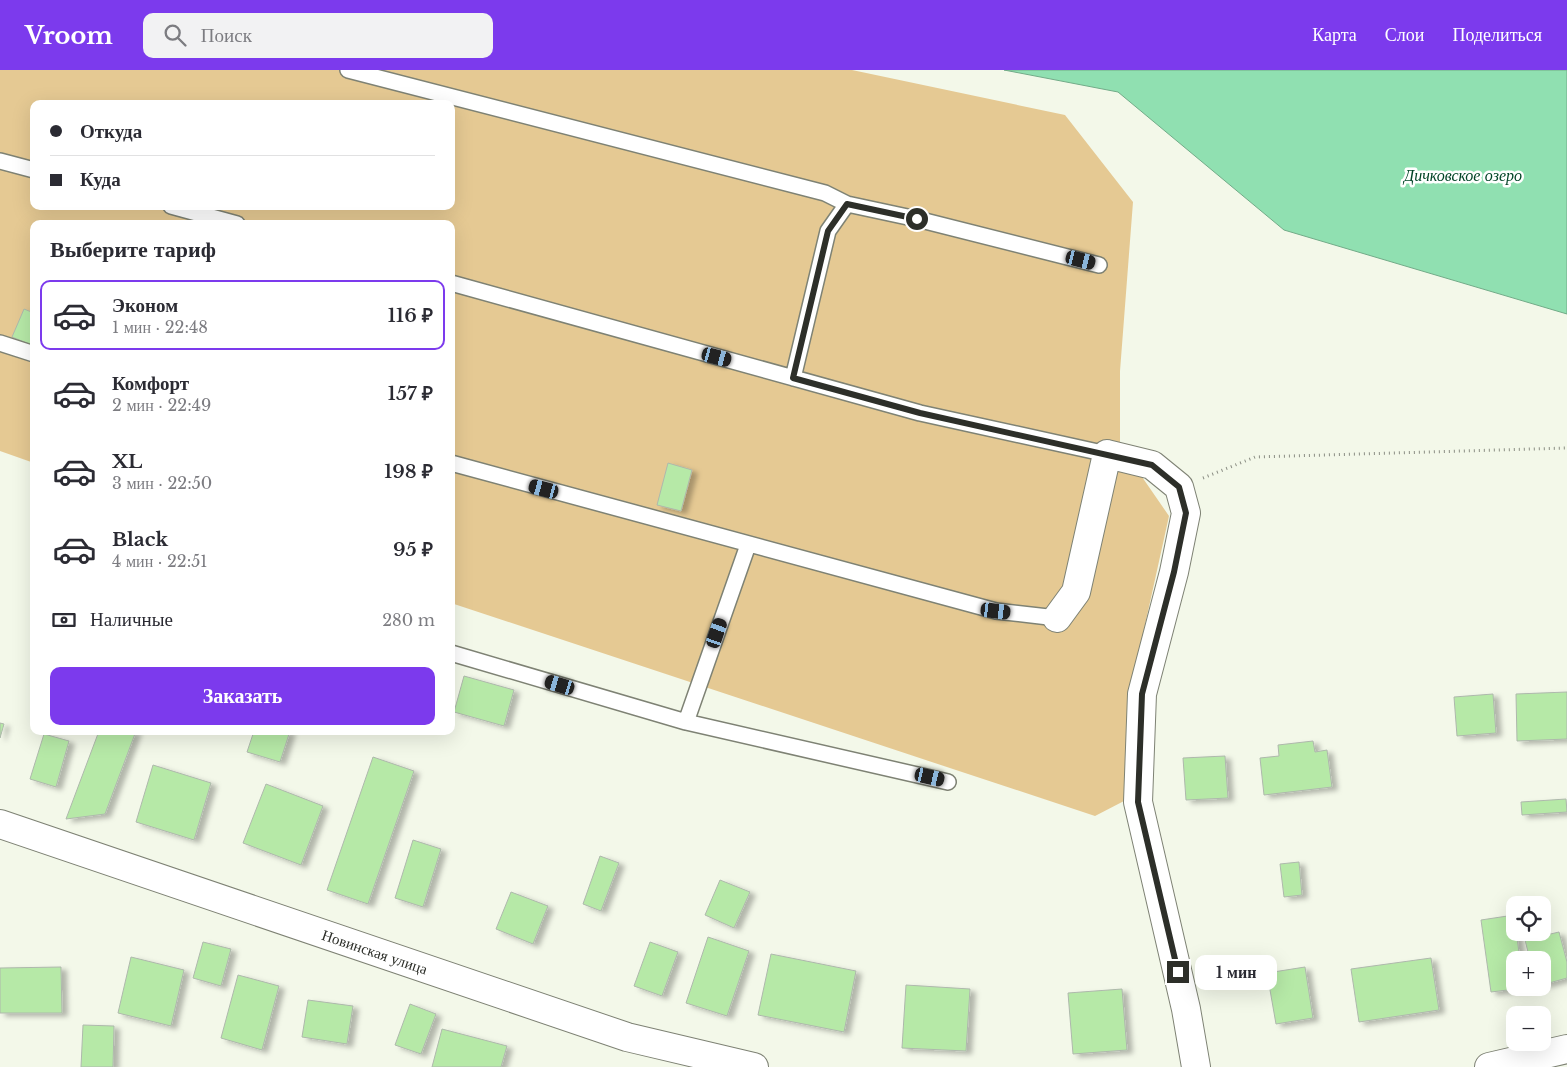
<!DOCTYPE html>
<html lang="ru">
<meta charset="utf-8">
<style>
:root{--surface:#fff;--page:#f2f2f3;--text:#2b2b33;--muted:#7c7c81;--line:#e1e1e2;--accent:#7c3aed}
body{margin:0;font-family:"Libre Baskerville",serif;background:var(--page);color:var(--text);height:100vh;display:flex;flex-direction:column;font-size:19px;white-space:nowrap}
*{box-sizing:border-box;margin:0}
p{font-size:16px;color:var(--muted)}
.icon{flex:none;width:28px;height:28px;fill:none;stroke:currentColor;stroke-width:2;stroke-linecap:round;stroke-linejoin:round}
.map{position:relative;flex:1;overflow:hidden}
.side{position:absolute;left:30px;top:150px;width:425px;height:515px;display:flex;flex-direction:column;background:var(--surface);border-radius:10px;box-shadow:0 5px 20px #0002}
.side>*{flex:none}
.guide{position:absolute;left:30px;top:30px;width:425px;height:110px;border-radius:10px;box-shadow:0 5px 20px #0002;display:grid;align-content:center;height:110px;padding:0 20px;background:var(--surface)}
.tools{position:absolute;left:1506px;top:826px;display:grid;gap:10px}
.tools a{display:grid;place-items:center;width:45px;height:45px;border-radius:10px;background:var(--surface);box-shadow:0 5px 20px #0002;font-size:25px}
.end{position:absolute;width:22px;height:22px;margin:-11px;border:6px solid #2d2f29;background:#fff;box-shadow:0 0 0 2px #fff}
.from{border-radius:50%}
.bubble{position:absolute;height:35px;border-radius:10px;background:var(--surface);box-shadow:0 5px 20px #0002;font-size:16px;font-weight:600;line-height:35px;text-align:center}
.car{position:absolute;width:15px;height:30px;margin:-15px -8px;border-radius:6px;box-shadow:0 0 4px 1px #0007;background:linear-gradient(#222 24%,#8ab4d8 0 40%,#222 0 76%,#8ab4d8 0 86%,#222 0)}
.guide b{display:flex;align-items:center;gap:18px;height:48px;font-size:19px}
.guide b+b{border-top:1px solid var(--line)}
.guide i{width:12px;height:12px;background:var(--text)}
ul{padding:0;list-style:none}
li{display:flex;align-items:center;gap:15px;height:70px;margin:0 10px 8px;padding:0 10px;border:2px solid transparent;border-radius:10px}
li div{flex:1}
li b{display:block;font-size:19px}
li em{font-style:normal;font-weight:600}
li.current{border-color:var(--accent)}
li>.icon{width:45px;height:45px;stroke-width:1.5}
h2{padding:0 20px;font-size:22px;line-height:60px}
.pay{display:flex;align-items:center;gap:12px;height:55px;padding:0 20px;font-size:19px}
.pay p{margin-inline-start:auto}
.cta{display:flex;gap:10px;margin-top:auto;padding:10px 20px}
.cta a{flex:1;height:58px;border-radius:10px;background:var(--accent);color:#fff;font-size:20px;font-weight:600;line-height:58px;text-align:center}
header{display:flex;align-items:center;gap:30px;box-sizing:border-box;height:70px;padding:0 25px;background:var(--accent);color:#fff}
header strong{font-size:24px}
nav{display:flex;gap:28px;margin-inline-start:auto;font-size:18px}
.search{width:350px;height:45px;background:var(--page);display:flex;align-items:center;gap:12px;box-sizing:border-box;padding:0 18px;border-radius:10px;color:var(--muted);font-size:19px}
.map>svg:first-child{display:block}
.green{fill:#e5c993;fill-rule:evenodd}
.water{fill:#90e0b1;stroke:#72ab88}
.building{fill:#b6e9a7;stroke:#aeb8ac;filter:url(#shadow)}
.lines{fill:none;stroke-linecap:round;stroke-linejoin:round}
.lane-casing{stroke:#7e8274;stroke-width:18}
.street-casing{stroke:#7e8274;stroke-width:30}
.path{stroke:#8a8d83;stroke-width:3;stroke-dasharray:1 4;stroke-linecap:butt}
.lane{stroke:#fff;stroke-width:15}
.street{stroke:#fff;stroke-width:28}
.route{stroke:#2d2f29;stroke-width:6}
.labels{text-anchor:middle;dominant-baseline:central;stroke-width:5;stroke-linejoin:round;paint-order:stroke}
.street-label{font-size:15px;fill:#2d2f29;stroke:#fff}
.water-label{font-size:16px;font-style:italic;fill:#014426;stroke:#fff}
</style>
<header>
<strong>Vroom</strong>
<div class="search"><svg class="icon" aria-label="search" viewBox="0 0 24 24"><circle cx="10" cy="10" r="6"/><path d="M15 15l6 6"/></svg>Поиск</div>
<nav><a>Карта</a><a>Слои</a><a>Поделиться</a></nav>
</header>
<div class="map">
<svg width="1567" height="997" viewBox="0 0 1567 997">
<defs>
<filter id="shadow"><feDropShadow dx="5.5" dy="3" stdDeviation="2.5" flood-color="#0004"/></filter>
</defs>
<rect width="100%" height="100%" fill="#f3f8e9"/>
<!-- green -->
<path class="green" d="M0 0H852L1065 45 1133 132 1120 301V375L1169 446 1128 632 1124 731 1095 746 451 533V154H34V393L0 381ZM34 34H451V136H34Z"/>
<!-- water -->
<path class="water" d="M1004 0H1567V244L1284 160 1118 22Z"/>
<!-- building -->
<path class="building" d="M24 239 34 243V276L12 267Z
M668 393 692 400 681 441 657 435Z
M464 606 514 620 504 656 454 642Z
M1567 622V669L1517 671 1516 624Z
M1493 624 1496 663 1457 666 1454 627Z
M0 653 4 654 0 668Z
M99 661H136L105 744 66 749Z
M254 661H290L280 692 247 682Z
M44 664 69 671 56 717 30 709Z
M1313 671 1315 682 1327 680 1332 717 1264 725 1260 688 1279 686 1278 675Z
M1225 686 1228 728 1186 730 1183 688Z
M373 687 414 701 368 834 327 820Z
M153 695 211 713 194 770 136 752Z
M266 714 323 736 301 795 243 773Z
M1566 729 1567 742 1522 745 1521 732Z
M413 770 441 779 423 837 395 828Z
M600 786 619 793 601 841 583 834Z
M1299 792 1302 825 1284 827 1280 794Z
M720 810 750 822 734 858 705 845Z
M511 822 548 836 533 874 496 859Z
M1514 845 1520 890H1515V918H1524L1491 922 1481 850Z
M1559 862 1567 892V908L1542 915V890H1530L1525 870Z
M708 867 749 881 727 946 686 933Z
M203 872 231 879 221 916 193 908Z
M650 872 678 882 662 926 634 916Z
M771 884 856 901 844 962 758 945Z
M131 887 184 900 171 956 118 943Z
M1431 888 1439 940 1359 952 1351 899Z
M61 897 62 943H0V898Z
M1305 897 1313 948 1276 954 1267 903Z
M238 905 279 916 262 980 221 968Z
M906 915 970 919 966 981 902 978Z
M1122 919 1127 980 1073 984 1068 923Z
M308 930 353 936 347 974 302 967Z
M410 934 436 944 421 984 395 975Z
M83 955 114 956 113 997H81Z
M442 959 507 976 501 997H432Z"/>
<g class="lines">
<!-- lane casing -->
<g class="lane-casing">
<path id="lane" d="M348 0 825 123 847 134 917 149 1099 195
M0 91 34 100
M171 136 237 154
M451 213 920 343 1107 384
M0 273 34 284
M793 308 828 161 847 134
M451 393 996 541 1057 548
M451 583 686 652 948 712
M686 652 748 475"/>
</g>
<!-- street casing -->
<g class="street-casing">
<g id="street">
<path d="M1057 548 1076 522 1107 384 1152 395 1179 417 1186 443 1174 502 1142 624 1138 732 1186 939 1196 997"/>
<path id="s1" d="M0 754 627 967 754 997"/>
<path d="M1489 997 1567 979"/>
</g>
</g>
<!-- path -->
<path class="path" d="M1203 408 1255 387 1567 378"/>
<!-- lane -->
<use href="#lane" class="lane"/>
<!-- street -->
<use href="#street" class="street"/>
</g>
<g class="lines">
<!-- route -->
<path class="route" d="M917 149 847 134 828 161 793 308 920 343 1152 395 1179 417 1186 443 1174 502 1142 624 1138 732 1178 902"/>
</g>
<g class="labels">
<!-- street labels -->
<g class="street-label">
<text stroke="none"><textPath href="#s1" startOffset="396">Новинская улица</textPath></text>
</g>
<!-- water labels -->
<g class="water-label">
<text x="1463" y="105">Дичковское озеро</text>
</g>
</g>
</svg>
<div class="tools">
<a><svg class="icon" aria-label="locate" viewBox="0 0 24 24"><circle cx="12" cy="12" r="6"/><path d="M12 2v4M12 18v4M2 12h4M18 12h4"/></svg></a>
<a>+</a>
<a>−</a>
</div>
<i class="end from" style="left:917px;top:149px"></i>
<i class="end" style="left:1178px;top:902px"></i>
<div class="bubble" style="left:1195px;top:885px;width:82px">1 мин</div>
<i class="car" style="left:1081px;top:190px;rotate:104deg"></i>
<i class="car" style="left:717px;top:287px;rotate:105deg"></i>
<i class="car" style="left:544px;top:419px;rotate:285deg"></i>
<i class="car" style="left:996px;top:541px;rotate:97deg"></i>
<i class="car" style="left:717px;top:563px;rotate:19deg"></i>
<i class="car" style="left:560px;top:615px;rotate:287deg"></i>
<i class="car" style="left:930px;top:707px;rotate:103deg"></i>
<div class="guide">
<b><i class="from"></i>Откуда</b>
<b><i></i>Куда</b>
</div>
<section class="side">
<h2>Выберите тариф</h2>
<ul>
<li class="current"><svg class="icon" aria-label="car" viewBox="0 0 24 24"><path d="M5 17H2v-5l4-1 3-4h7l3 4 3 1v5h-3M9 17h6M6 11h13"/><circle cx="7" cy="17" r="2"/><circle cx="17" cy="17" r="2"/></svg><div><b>Эконом</b><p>1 мин · 22:48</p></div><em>116 ₽</em></li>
<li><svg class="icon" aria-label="car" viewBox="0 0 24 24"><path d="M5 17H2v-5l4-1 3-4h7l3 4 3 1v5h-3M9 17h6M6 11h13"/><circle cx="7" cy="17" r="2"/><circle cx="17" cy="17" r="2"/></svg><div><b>Комфорт</b><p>2 мин · 22:49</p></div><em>157 ₽</em></li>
<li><svg class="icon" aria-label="car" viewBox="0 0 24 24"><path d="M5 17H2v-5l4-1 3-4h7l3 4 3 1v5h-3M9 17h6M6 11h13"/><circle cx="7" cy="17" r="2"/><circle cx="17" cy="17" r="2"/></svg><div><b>XL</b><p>3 мин · 22:50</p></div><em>198 ₽</em></li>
<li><svg class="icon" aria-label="car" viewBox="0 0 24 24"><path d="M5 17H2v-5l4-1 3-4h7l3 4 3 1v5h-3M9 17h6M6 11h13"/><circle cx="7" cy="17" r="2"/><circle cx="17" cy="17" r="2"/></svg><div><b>Black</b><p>4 мин · 22:51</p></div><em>95 ₽</em></li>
</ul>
<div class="pay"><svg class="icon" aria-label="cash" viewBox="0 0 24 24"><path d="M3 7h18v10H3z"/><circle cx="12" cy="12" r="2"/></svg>Наличные<p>280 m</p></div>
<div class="cta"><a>Заказать</a></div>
</section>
</div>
